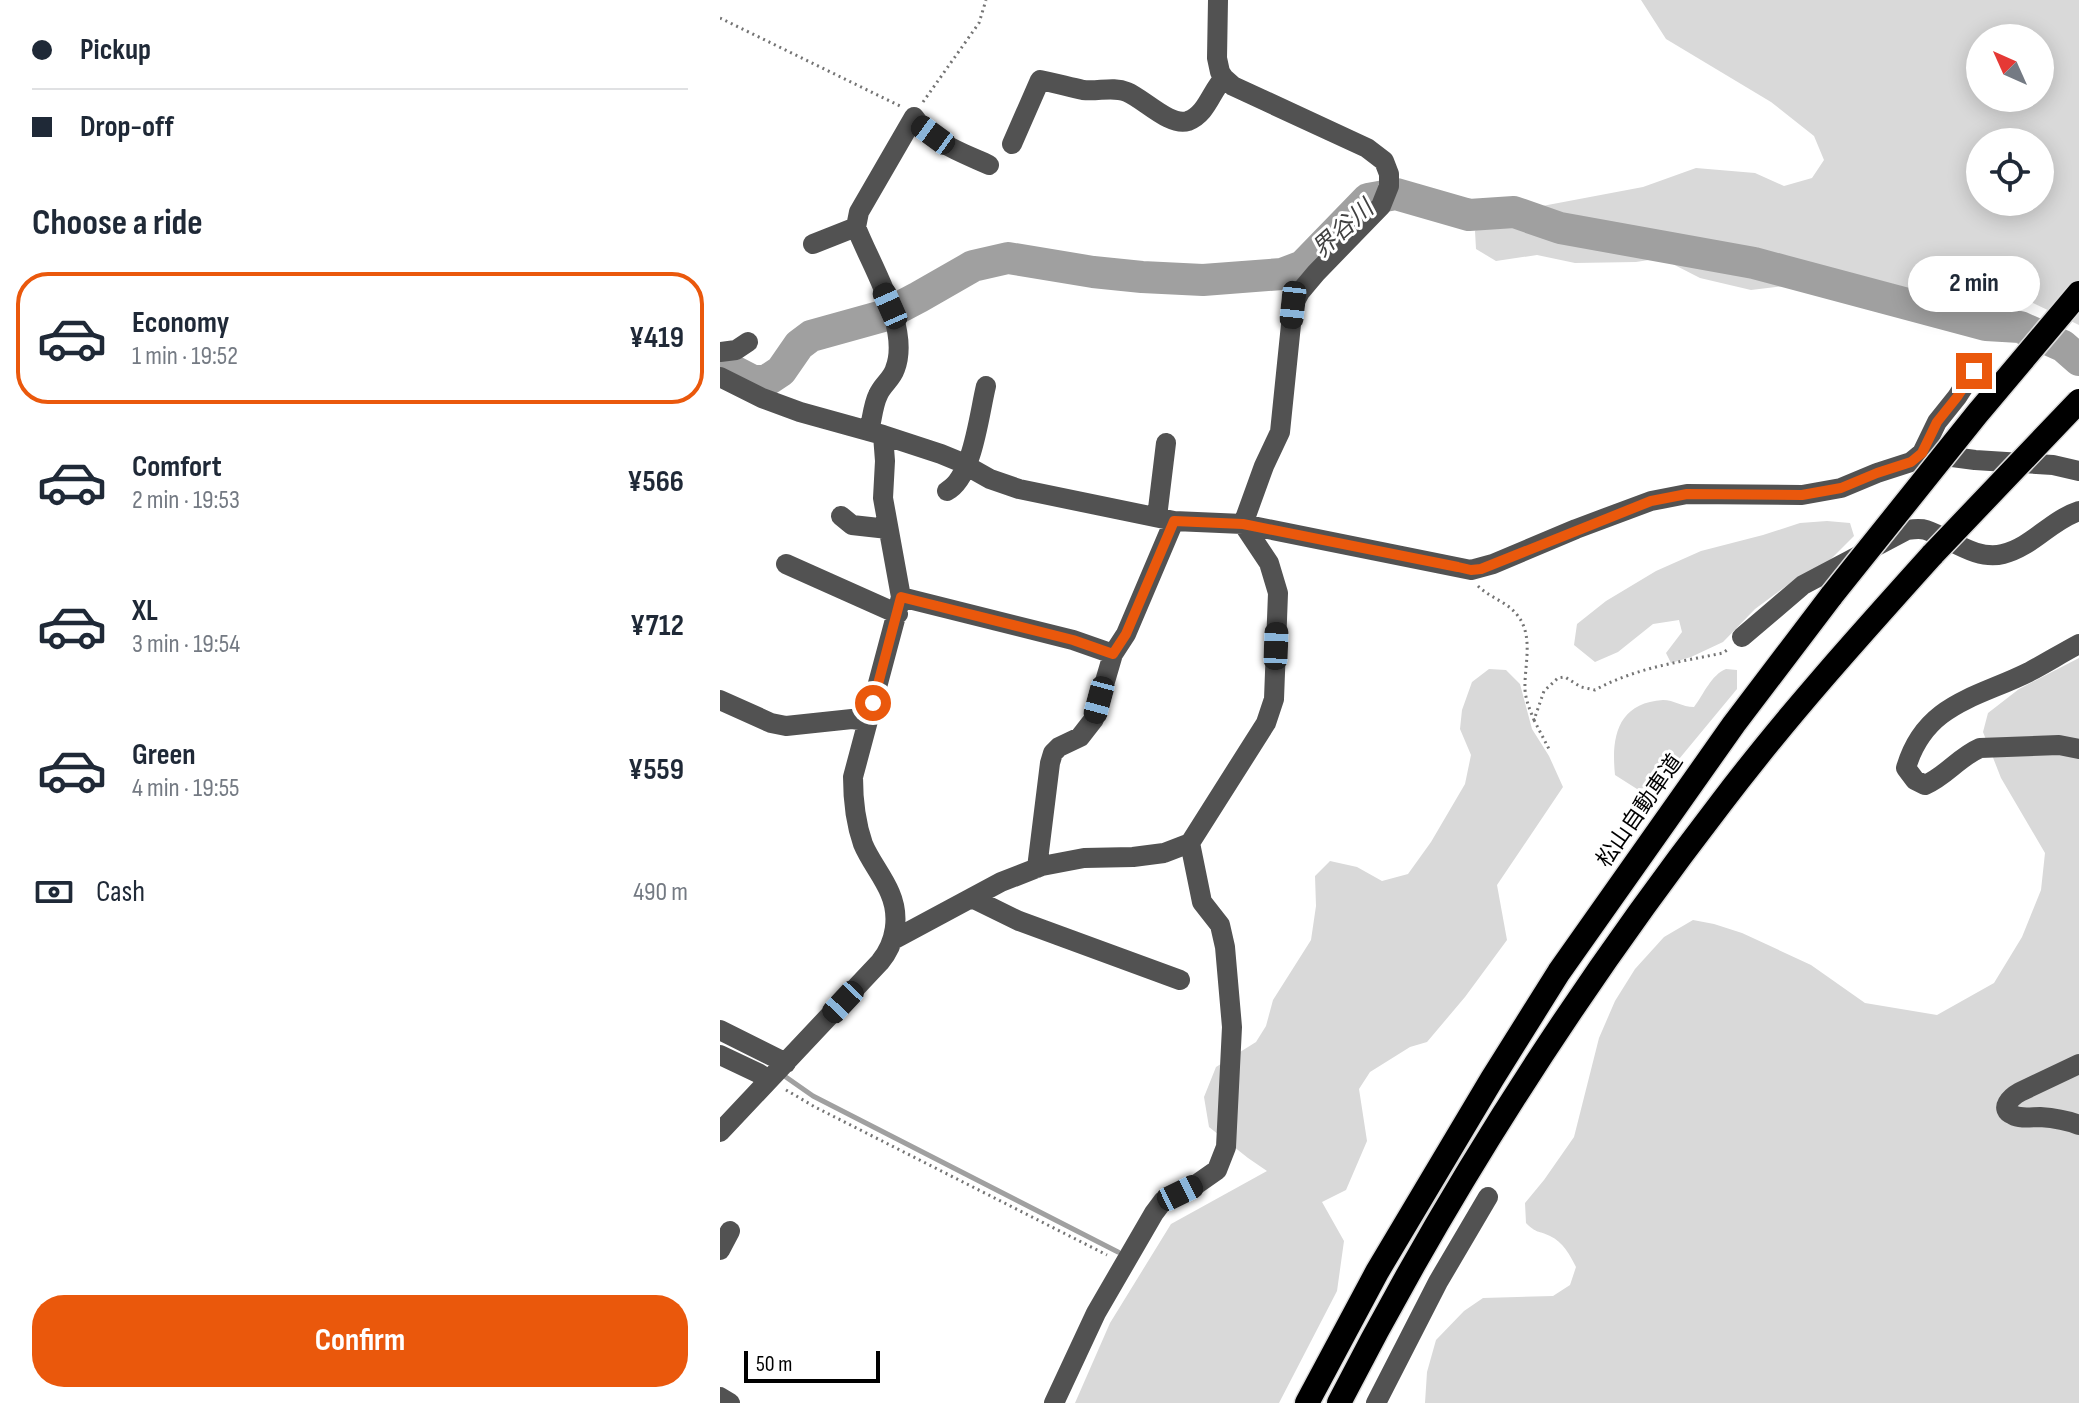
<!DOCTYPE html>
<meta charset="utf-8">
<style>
:root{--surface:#fff;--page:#f2f2f3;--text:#1f2937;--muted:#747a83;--line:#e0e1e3;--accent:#ea580c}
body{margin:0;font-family:"Sofia Sans Condensed","Noto Sans JP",sans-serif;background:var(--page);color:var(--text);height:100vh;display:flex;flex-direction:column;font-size:30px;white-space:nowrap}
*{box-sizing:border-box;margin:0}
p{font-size:26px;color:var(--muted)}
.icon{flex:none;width:44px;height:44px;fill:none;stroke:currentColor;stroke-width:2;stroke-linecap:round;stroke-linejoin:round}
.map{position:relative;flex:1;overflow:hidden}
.drawer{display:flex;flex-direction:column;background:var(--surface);width:720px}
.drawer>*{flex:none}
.hud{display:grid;align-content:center;height:176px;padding:0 32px;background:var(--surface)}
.needle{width:52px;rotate:315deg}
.tools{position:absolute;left:1246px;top:24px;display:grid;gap:16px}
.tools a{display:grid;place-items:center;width:88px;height:88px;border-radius:50%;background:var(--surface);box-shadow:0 4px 20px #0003;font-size:40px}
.scale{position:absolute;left:24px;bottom:20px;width:136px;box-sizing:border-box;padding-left:8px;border:4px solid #000;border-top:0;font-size:22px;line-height:28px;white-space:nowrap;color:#000;-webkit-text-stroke:6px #fff;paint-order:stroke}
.end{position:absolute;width:36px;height:36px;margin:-18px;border:10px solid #ea580c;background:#fff;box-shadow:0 0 0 4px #fff}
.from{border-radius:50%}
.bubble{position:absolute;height:56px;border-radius:28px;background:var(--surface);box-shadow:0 4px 20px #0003;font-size:26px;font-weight:700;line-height:56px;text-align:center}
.car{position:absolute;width:24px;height:48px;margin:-24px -12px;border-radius:10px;box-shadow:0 0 6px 2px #0007;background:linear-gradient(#222 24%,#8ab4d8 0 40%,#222 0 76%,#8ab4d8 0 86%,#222 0)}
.hud b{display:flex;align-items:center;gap:28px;height:76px;font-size:30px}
.hud b+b{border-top:2px solid var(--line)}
.hud i{width:20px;height:20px;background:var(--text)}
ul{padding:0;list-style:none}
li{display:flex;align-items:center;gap:24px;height:132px;margin:0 16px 12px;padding:0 16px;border:4px solid transparent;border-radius:32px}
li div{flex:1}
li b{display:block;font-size:30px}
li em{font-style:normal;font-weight:700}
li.on{border-color:var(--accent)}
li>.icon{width:72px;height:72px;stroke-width:1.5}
h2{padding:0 32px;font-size:36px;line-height:96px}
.pay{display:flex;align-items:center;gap:20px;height:88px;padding:0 32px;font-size:30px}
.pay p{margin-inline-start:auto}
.primary-button{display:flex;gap:16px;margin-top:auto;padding:16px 32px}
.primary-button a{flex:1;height:92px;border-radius:32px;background:var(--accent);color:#fff;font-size:32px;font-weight:700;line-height:92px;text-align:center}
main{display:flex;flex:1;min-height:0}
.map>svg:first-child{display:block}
.green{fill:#d9d9d9;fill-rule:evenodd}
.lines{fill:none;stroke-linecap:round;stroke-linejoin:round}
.stream{stroke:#a0a0a0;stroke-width:5}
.river{stroke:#a0a0a0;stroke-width:32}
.highway-casing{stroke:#dbdbdb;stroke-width:27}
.path{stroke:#747474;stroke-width:3;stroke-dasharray:2 4;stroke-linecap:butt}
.minor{stroke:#525252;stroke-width:20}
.highway{stroke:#000;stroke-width:24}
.highway-bridge-casing{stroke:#dbdbdb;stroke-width:27;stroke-linecap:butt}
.highway-bridge{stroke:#000;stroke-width:24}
.route{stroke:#ea580c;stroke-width:10}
.labels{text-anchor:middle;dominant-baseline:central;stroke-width:6;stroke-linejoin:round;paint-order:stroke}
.street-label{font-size:22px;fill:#000;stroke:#fff}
.water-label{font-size:24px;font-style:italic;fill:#414141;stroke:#fff}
</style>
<main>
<section class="drawer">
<div class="hud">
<b><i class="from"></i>Pickup</b>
<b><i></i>Drop-off</b>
</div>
<h2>Choose a ride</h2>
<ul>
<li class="on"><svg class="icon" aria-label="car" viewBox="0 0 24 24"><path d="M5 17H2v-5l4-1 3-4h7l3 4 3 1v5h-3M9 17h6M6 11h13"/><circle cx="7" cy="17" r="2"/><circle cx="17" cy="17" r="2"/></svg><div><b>Economy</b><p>1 min · 19:52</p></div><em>¥419</em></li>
<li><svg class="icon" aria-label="car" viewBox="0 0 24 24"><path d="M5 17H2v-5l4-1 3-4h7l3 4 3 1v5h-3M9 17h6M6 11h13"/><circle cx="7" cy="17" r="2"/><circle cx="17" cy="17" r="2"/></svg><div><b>Comfort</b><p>2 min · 19:53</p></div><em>¥566</em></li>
<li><svg class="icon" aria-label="car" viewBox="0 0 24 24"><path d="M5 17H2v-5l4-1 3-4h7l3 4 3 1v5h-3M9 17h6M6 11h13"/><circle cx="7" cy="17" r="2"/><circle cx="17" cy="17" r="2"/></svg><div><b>XL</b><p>3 min · 19:54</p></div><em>¥712</em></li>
<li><svg class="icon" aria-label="car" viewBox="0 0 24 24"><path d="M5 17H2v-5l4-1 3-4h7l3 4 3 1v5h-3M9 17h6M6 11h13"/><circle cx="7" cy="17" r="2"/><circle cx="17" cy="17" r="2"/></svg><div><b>Green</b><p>4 min · 19:55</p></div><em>¥559</em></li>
</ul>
<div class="pay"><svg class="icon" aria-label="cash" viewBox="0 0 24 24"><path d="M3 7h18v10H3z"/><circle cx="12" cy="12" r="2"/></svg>Cash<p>490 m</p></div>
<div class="primary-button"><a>Confirm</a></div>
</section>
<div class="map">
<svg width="1359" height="1403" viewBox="0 0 1359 1403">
<rect width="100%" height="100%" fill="#fff"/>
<!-- green -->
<path class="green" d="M921 0H1359V325L1313 303 1264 312 1103 271 1064 286 1031 290 980 278 941 258 916 262 855 263 817 255 776 261 756 249 755 231 764 220 817 207 923 187 976 168 1035 173 1064 186 1092 178 1104 160 1094 136 1051 102 946 39ZM1260 38H1320V98H1260ZM1260 142H1320V202H1260Z
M1107 521 1130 523 1134 536 1111 559 1090 574 1069 584 1035 609 1003 642 971 657 951 663 946 653 962 632 959 620 933 624 898 652 875 662 854 645 857 624 886 601 936 571 981 551 1043 535 1080 523Z
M1359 658V1403H705L707 1372 716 1340 744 1311 763 1298 833 1296 850 1285 856 1267C850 1255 843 1242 830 1236 818 1230 817 1234 806 1223L805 1203 824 1180 854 1137 879 1038 895 1001 915 969 944 937 973 920 994 924 1022 933 1091 965 1145 1003 1217 1015 1274 983 1302 937 1321 890 1325 853 1281 778 1263 732 1268 713 1299 689Z
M769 669 786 670 800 684 812 729 829 756 843 787 777 885 787 940 745 997 707 1042 690 1047 650 1072 639 1089 647 1141 626 1190 602 1202 624 1241 617 1291 559 1403H355L390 1323 451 1224 547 1171 528 1158 489 1127 484 1097 496 1067 536 1042 546 1026 553 1000 591 940 596 906 595 876 610 861 637 867 662 881 688 874 711 842 745 784 751 755 740 729 742 710 752 682Z
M1006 669 1017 670V689L945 776 932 787 917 789 895 775C891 736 898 703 943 700 954 700 962 707 974 707 984 694 991 675 1006 669Z"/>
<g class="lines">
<!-- stream -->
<path class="stream" d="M63 1075 93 1096 398 1252"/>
<!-- river -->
<path class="river" d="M0 364 33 381H46L61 371 79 345 91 336 163 316 199 297 253 266 288 258 373 272 422 277 483 280 562 274 583 266 648 199 676 194 749 215 794 212 840 228 1034 263 1266 325 1300 327 1343 346 1359 360"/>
<!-- highway casing -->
<g class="highway-casing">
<path id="highway" d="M587 1403 657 1272 772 1079 839 972 1014 724 1112 595
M619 1403C727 1192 857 990 1001 803 1067 716 1140 635 1213 554"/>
</g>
<!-- path -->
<path class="path" d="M0 18 180 106
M203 102 259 23 266 0
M758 586C770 598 788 602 798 616 814 637 804 666 805 690 806 701 810 710 814 720L824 691 838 678 845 677 861 687 875 690C915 668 959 662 1003 653L1007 650
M814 720 830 751
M66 1090 95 1107 387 1255"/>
<!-- minor -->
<path class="minor" d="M292 144 320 80C335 83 349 87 363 90 378 92 393 86 407 92 424 99 450 127 468 121 487 114 491 91 504 78
M93 244 136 227
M0 352 16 350 28 342
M0 377 42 398 80 412 163 435 221 454 238 461 270 479 299 489 454 521 523 524 751 570 773 564 856 529 931 501 967 494 1082 495 1121 488 1157 473 1191 462 1202 453 1255 460 1333 465 1359 471
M149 431C152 420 153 405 158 395 162 385 172 379 175 369 191 328 151 266 136 227L139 212 194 117C210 142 243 153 269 165
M1202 453 1217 422 1237 397 1254 371
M227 491C253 477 259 414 266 386
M121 516 132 525 168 529
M437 517 446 443
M66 564 178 614
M181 597 353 640 393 654
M1022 637 1083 585 1187 530C1194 529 1200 528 1206 530 1230 538 1256 561 1283 554 1312 547 1331 520 1359 511
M1359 644C1342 653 1326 663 1309 672 1257 698 1205 703 1186 768L1195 780 1205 785C1226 776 1239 757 1260 748L1339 745 1359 749
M0 700 51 723 66 726 132 719 147 721
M317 868 330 763 333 753 339 747 360 737 374 719 393 654 406 634 454 521
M252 898 299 921 460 980
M173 940 281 882 322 866 364 858 413 857 444 853 470 843 546 723 554 699 558 593 549 563 523 524 544 466 560 432 573 305 580 292 596 273 661 206 669 186V174L664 161 647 148 513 86 504 78 500 72 497 58 498 0
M0 1030 66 1063
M0 1055 38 1073 49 1080
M1359 1064 1300 1092C1291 1097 1278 1109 1293 1115 1300 1119 1312 1117 1320 1117 1333 1118 1347 1120 1359 1125
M0 1132 160 962C176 943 180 916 170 893 163 876 150 861 143 844 135 821 133 801 133 777L181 597 163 498 165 461 163 435
M0 1250 10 1231
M0 1397 10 1403
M334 1403 376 1313 434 1213 443 1201 477 1184 497 1170 506 1147 512 1027 505 947 500 925 482 902 470 843
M656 1403 718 1282 768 1197"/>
<!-- highway -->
<use href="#highway" class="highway"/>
<!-- highway-bridge casing -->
<g class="highway-bridge-casing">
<path id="highway-bridge" d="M1213 554 1359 401
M1112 595 1257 414 1359 293"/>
</g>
<!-- highway-bridge -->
<use href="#highway-bridge" class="highway-bridge"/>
</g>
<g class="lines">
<!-- route -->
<path class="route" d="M153 703 181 597 353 640 393 654 406 634 454 521 523 524 738 567 751 570 761 569 931 501 967 494 1082 495 1121 488 1157 473 1191 462 1202 453 1217 422 1237 397 1254 371"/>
</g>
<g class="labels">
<!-- street labels -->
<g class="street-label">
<text transform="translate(920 811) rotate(-55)">松山自動車道</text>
</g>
<!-- water labels -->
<g class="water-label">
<text transform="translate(623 229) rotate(-42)">界谷川</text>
</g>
</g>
</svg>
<div class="tools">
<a><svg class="needle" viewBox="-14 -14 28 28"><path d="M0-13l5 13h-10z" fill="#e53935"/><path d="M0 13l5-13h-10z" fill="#747a83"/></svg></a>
<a><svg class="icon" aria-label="locate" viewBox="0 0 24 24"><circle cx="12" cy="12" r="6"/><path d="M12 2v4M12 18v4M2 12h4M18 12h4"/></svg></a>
</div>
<div class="scale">50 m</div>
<i class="end from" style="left:153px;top:703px"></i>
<i class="end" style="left:1254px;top:371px"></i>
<div class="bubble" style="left:1188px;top:256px;width:132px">2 min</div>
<i class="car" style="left:213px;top:135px;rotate:306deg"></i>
<i class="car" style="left:573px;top:305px;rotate:186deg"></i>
<i class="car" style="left:170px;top:306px;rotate:336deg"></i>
<i class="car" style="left:556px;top:646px;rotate:2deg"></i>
<i class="car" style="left:379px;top:700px;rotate:195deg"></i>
<i class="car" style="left:123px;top:1002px;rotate:223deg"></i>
<i class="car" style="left:460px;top:1193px;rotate:64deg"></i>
</div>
</main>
